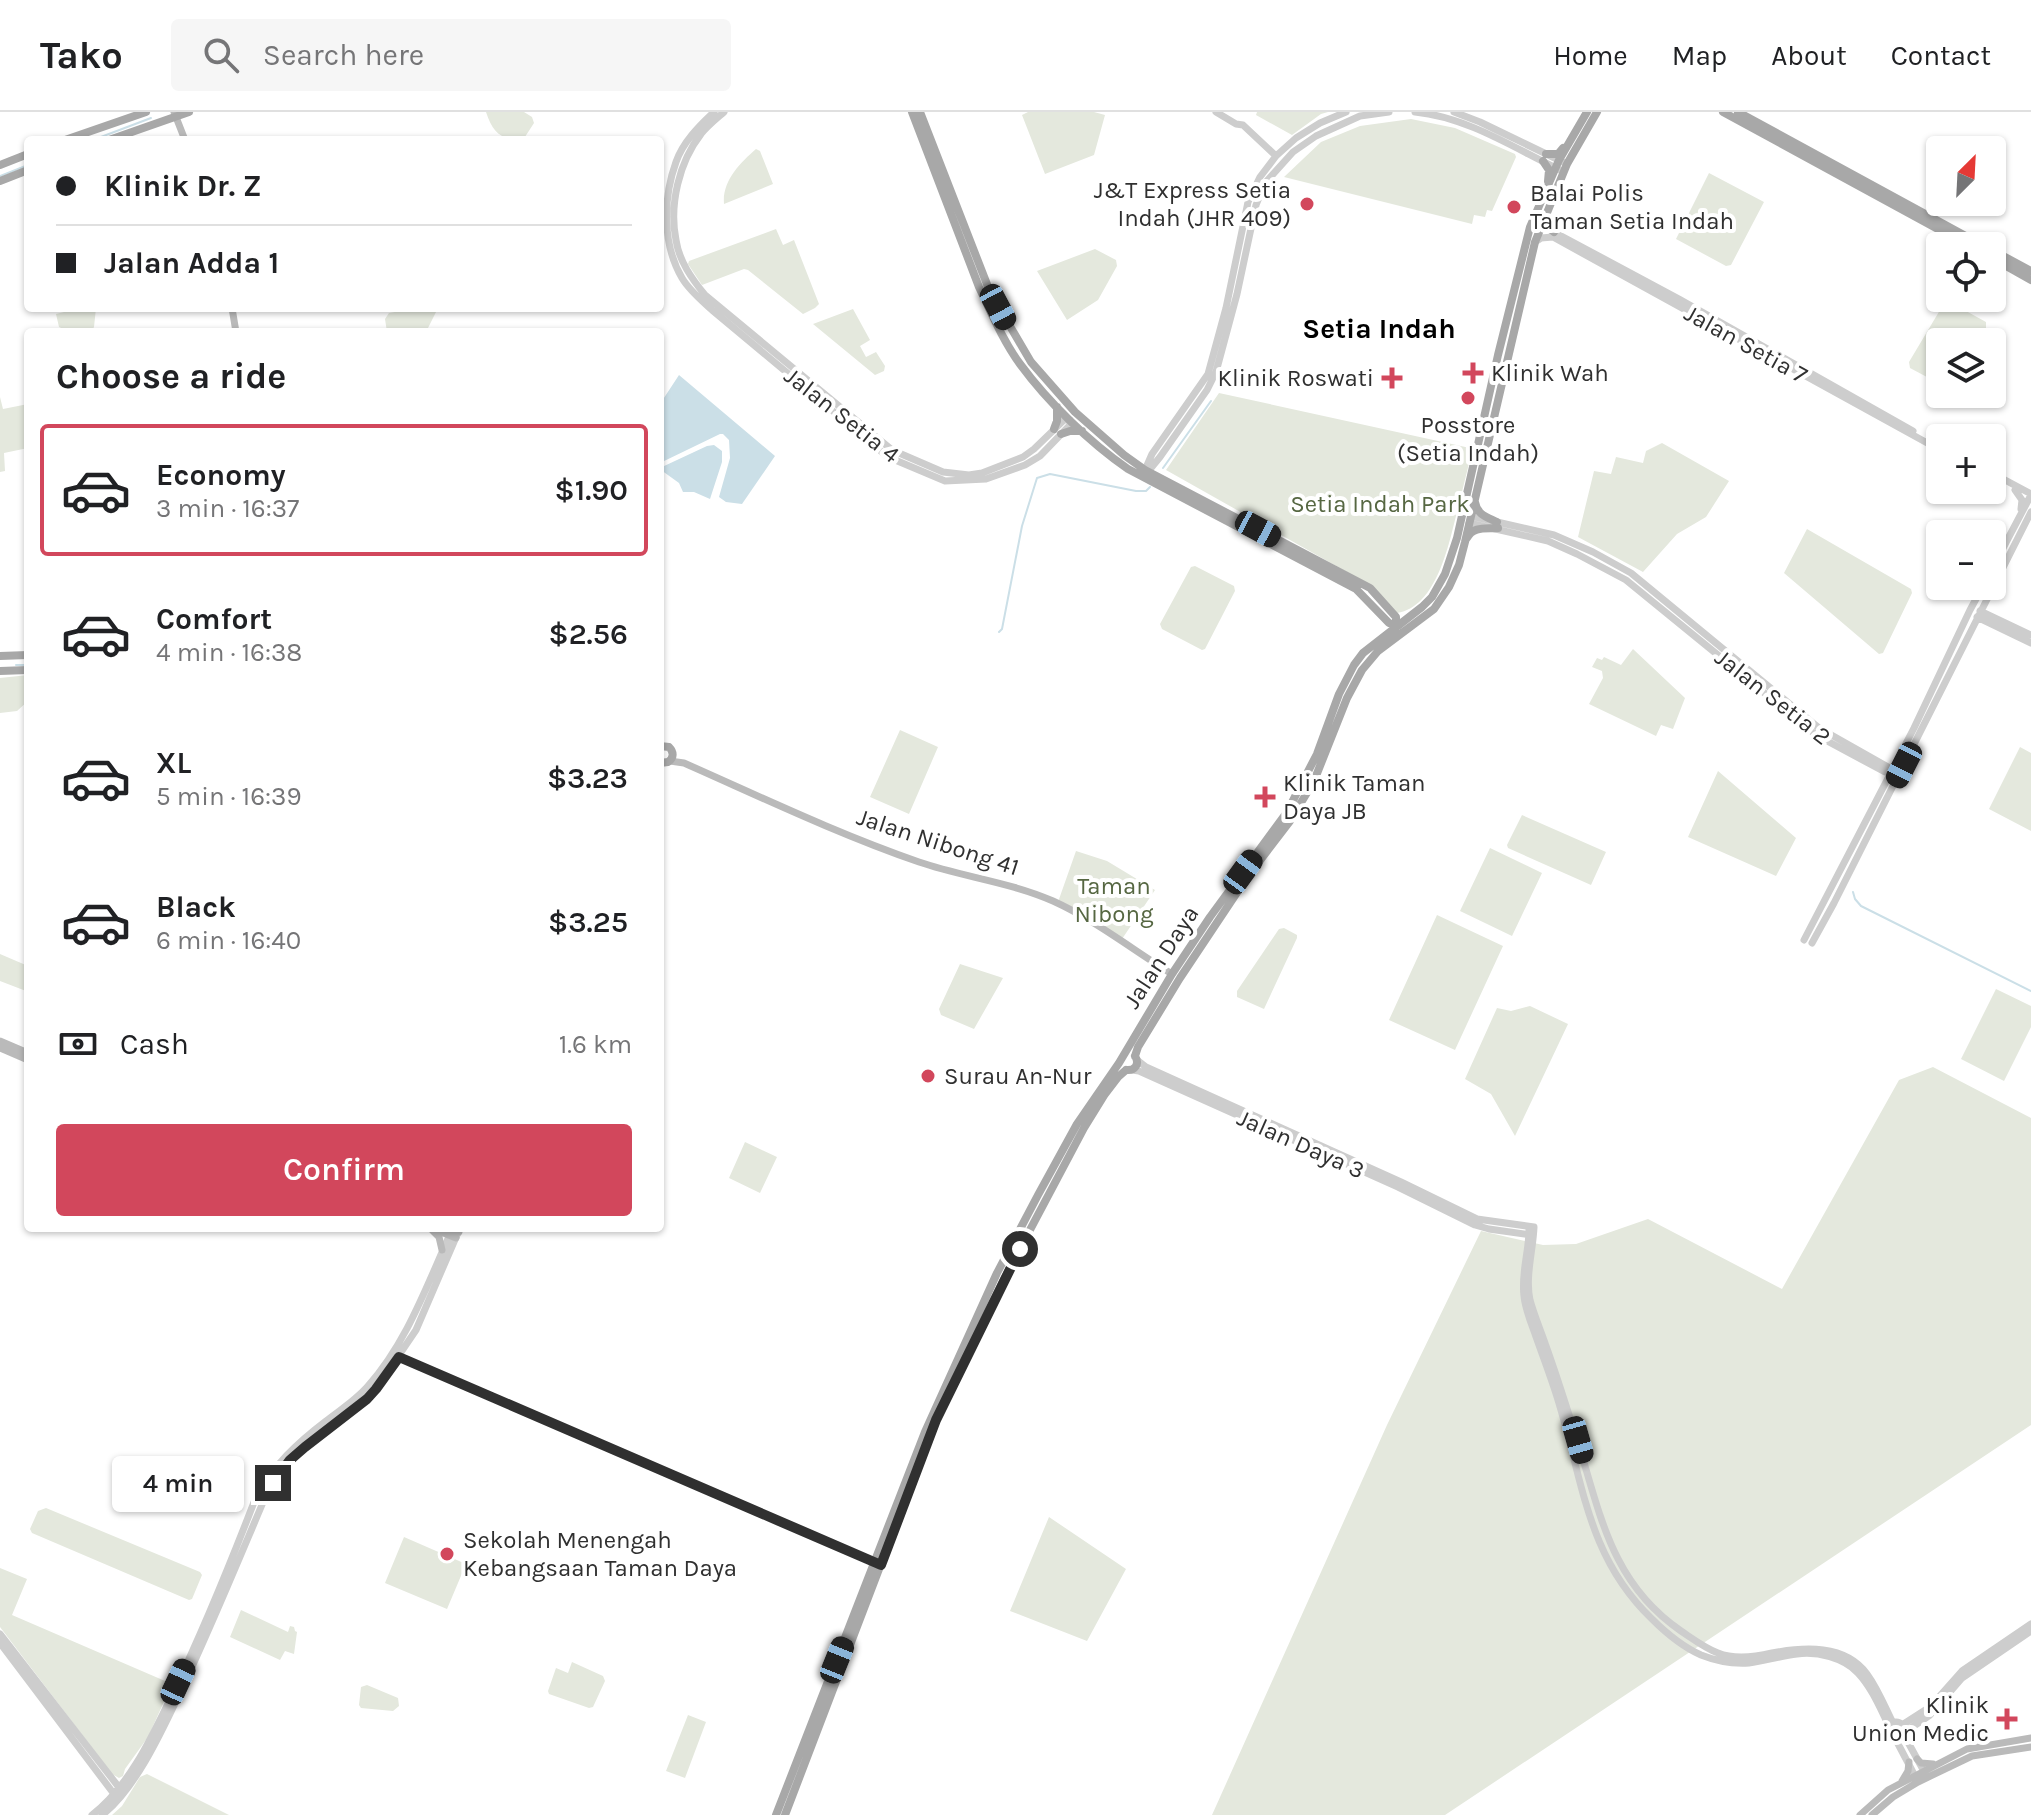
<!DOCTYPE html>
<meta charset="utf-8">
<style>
:root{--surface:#fff;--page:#f6f6f6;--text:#202124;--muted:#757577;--line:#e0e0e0;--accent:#d2475c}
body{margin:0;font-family:Karla,sans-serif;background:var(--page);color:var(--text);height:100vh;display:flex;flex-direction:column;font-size:30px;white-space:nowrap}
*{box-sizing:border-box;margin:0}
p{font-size:26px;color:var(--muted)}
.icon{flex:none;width:44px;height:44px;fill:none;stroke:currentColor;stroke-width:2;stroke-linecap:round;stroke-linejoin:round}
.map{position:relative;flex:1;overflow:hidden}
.panel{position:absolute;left:24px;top:216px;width:640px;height:904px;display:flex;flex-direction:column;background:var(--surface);border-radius:8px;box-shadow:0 2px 6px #0004}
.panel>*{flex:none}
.banner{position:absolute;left:24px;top:24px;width:640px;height:176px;border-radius:8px;box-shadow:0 2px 6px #0004;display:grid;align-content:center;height:176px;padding:0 32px;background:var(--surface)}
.needle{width:52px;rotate:24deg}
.buttons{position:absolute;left:1926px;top:24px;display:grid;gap:16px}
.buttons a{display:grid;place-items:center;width:80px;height:80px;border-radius:8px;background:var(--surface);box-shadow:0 2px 6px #0004;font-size:40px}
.end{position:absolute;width:36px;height:36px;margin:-18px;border:10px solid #303030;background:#fff;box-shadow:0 0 0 4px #fff}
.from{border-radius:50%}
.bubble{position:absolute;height:56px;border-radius:8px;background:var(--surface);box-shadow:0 2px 6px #0004;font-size:26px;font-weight:600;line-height:56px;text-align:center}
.car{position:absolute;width:24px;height:48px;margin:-24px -12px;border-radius:10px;box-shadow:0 0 6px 2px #0007;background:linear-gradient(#222 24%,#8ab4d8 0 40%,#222 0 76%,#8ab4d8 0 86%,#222 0)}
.banner b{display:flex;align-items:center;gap:28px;height:76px;font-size:30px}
.banner b+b{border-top:2px solid var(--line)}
.banner i{width:20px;height:20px;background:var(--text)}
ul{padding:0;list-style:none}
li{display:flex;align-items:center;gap:24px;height:132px;margin:0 16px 12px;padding:0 16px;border:4px solid transparent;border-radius:8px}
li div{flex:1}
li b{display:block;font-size:30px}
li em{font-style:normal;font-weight:600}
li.on{border-color:var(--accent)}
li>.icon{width:72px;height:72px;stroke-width:1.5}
h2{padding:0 32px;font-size:36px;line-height:96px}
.pay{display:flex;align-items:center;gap:20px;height:88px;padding:0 32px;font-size:30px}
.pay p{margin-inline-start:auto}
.action{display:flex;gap:16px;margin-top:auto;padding:16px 32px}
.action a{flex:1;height:92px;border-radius:8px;background:var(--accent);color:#fff;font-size:32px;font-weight:600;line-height:92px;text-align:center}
header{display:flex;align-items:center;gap:48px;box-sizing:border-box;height:112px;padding:0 40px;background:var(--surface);border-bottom:2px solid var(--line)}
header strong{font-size:38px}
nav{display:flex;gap:44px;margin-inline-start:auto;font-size:28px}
.search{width:560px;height:72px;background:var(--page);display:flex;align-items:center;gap:20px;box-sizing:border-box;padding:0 28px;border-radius:8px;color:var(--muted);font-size:30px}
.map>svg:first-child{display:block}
.green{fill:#e4e8dd}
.water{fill:#cbdfe7}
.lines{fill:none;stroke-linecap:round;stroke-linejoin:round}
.stream{stroke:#cbdfe7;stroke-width:2}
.tertiary{stroke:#cdcdcd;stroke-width:7}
.secondary{stroke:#bababa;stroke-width:7}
.primary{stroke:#a8a8a8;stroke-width:8}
.route{stroke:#303030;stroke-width:10}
.poi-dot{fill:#d2475c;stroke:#fff;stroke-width:3}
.labels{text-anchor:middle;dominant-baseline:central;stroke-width:8;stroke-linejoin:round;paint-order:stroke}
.poi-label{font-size:24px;fill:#303030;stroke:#fff;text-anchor:start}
.street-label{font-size:24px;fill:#303030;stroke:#fff}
.park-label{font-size:24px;fill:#566742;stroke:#fff}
.quarter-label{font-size:28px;font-weight:bold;fill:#000;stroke:#fff}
</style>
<header>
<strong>Tako</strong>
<div class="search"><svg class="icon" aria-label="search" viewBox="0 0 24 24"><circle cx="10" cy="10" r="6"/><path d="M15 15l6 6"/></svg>Search here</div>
<nav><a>Home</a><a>Map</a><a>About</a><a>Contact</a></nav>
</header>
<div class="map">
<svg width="2031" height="1703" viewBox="0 0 2031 1703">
<rect width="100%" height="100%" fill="#fff"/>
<!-- green -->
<path class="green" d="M486 0H524L532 5 534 11 523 28C501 28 493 21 486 0Z
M1028 0H1094L1105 3 1094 43 1045 62 1022 3Z
M1257 0H1328L1321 2 1292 23 1256 3Z
M1411 7 1455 16 1515 42 1516 45 1492 99 1487 98 1485 105 1474 103 1472 112 1284 65 1321 30 1360 14Z
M756 37 760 39 773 72 724 92C722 69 740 51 756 37Z
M1709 61 1764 90 1731 153 1726 154 1676 127Z
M776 117 783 133 794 128 819 192 815 196 803 202 748 158 744 157 702 173 688 152 689 149Z
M1095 137 1116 148 1117 154 1098 188 1067 208 1037 159Z
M1946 188 1986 210V216L1979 230H1940V272L1910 256 1909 250Z
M63 196H96L94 215 91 220H70L59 215 56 202 64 200Z
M418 196H438L426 220H387L385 207 389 201Z
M853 197 870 228 860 234 866 245 876 240 885 254 884 259 875 263 813 212Z
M1219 281 1470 336 1472 339C1467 360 1462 380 1457 400 1449 431 1437 495 1397 501L1370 473 1166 358Z
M0 285 3 297 28 292V336L4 341 5 359 0 360Z
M1662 331 1729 369 1706 405 1677 422 1643 460 1578 425 1594 359 1611 362 1616 345 1643 351 1646 339Z
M1807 417 1911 477 1912 481 1883 541 1879 542 1784 461Z
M1195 454 1234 474 1235 479 1205 537 1202 538 1162 517 1160 512 1191 455Z
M1633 537 1685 586 1673 617 1661 613 1656 624 1589 592 1603 566 1602 559 1592 555 1597 546 1602 548 1604 545 1621 553Z
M28 563V589L17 599 0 601V566Z
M900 618 938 635 909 702 870 685Z
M2020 635 2031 641V719L1989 697Z
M1718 659 1796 726 1776 764 1688 725Z
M1522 703 1606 740 1591 773 1508 736 1507 733Z
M1490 736 1542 761 1512 824 1460 799Z
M1076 739 1107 749 1155 778 1122 827 1058 790Z
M1437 803 1503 834 1455 938 1389 908Z
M1284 816 1297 823V826L1264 897 1237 885V879L1279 817Z
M0 842 28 854V874L26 879 0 869Z
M960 852 1003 866 974 917 941 903 939 897Z
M1996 877 2031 894V915L2004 969 1961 947Z
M1530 894 1568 912 1515 1024 1491 982 1465 967 1497 896 1511 899Z
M1933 955 2031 1006V1313L1445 1703H1212L1387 1313 1481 1119 1543 1133 1576 1132 1648 1107 1782 1177 1899 968Z
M745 1030 777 1045 760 1081 729 1066Z
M46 1396 200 1460 202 1463 192 1487 189 1488 32 1421 30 1417 38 1399Z
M1049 1405 1126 1457 1087 1529 1010 1499Z
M404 1425 466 1452 447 1497 385 1471Z
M0 1456 27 1467 12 1503 172 1572 148 1625 125 1657 123 1664 119 1666 112 1662 0 1515Z
M241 1498 288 1520 290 1514 294 1515 295 1519 297 1520 294 1542 285 1539 280 1548 230 1525Z
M572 1550 603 1564 605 1569 593 1595 589 1596 549 1582 548 1579 556 1556 568 1561Z
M367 1573 398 1586 399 1594 393 1599 361 1596 359 1593 361 1575Z
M688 1603 706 1610 685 1666 666 1659Z
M147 1662 229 1703H112L122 1694 140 1665Z"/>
<!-- water -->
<path class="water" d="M679 263 775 344 742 392 726 390 719 385 730 346 729 328 723 322H720L660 351V292Z
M714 333 722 339V350L710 387 694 380H683L679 371 661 358 662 355 707 334Z"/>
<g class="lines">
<!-- stream -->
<path class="stream" d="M93 28 151 6
M0 64 28 53
M1163 356 1211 289
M999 520 1002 517 1022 414 1037 366 1050 362 1136 379H1146L1150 375
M16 553H28
M1853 780 1855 787 1861 794 2031 879"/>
<!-- tertiary -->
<path class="tertiary" d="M714 0C699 14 683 30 676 50 663 86 662 132 682 166 689 178 701 188 712 198L888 345 945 369 986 367 1025 353 1040 344 1070 313V308
M724 0C716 7 707 14 701 22 679 50 669 93 676 128 679 149 692 167 705 183L892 338 943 360 969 363 982 361 1023 345 1034 337 1064 308H1070
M1216 0 1236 12 1243 13 1276 44
M1415 0C1467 5 1514 36 1560 58
M1454 0 1480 10 1567 52
M1550 118 1679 187 1913 319
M1535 130 1541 126 1553 125 1940 338
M1145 358 1151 356 1160 345 1207 278 1216 260 1237 182 1256 93 1265 71 1293 40 1316 24 1360 4 1389 0
M1145 358 1152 342 1208 262 1226 196 1248 90 1260 65 1276 44 1296 26 1320 11 1346 0
M1992 361 2031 382
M2015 378 2022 388 2021 397
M1471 404 1554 423 1593 440 1631 461 1819 616 1888 655 1892 660
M1469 411 1548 429 1577 442 1626 468 1816 623 1885 660H1892
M1992 457 2031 383
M1980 499 2031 523
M1977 505 2031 531
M1804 828 1914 616 1970 498 1983 474
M1812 831 1834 791 2031 400
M1137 948 1146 955 1401 1070 1477 1107 1534 1115C1533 1139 1525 1165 1530 1188 1534 1203 1541 1219 1546 1234 1555 1259 1563 1284 1571 1309 1599 1390 1605 1467 1681 1519 1693 1527 1705 1536 1718 1541 1735 1548 1755 1545 1772 1541 1804 1535 1845 1532 1867 1562 1878 1577 1885 1595 1893 1611
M1132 958 1139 959 1398 1075 1475 1113 1489 1117 1531 1123
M1529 1118C1529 1140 1521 1161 1524 1184 1525 1196 1530 1208 1534 1219 1542 1242 1551 1265 1558 1288 1583 1369 1587 1445 1652 1507 1666 1521 1683 1535 1701 1543 1716 1549 1733 1552 1749 1551 1765 1549 1780 1544 1797 1542 1817 1539 1844 1546 1858 1561 1872 1576 1880 1596 1889 1614
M398 1244 878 1452
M0 1522 121 1678
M0 1531 117 1686
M1887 1619a9 9 0 1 1 18 0a9 9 0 1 1-18 0Z
M1902 1613 1930 1595 1962 1559 2031 1512
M1905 1620 1930 1603 1962 1566 2031 1519
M1904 1623 1926 1663
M1896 1628 1917 1668
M92 1703C131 1673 154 1620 175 1577 205 1514 231 1450 256 1385 274 1353 297 1331 326 1309 340 1298 356 1288 368 1274 408 1229 427 1172 452 1118
M102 1703C134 1679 161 1621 178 1585 209 1520 236 1454 264 1388L273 1371 290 1348 326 1317 367 1287 376 1277 416 1218 460 1116"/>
<!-- secondary -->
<path class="secondary" d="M174 0 185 28
M232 196 236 220
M670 649 684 651C761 685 838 722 919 750 963 765 1010 770 1053 789 1095 808 1133 838 1172 862
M0 929 28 941
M0 936 28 948
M431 1116 456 1126
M450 1116 459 1120
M432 1118 439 1125 442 1138
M1917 1647 1921 1651 1933 1652
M1902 1669 1908 1659 1909 1650
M1860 1703 1888 1678 1967 1637 2031 1626
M1872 1703 1893 1685 1918 1670 1972 1644 2031 1635"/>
<!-- primary -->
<path class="primary" d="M912 0 979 175C991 200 1003 229 1020 252 1048 290 1089 330 1128 357L1356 477 1389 511 1398 514
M920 0 990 180 1031 250 1075 300 1124 343 1145 358 1370 476 1396 505V517
M1723 0 1969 134
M1738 0 1984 134
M65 28 146 0
M109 28 189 0
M1546 42H1558L1563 36
M1543 49 1549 58 1548 69
M0 53 28 42
M0 69 28 58
M1546 105V113L1554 120
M1992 138 2031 159
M1992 146 2031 168
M1054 317 1057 309V295
M1061 322 1070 319H1082
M1475 390C1477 403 1487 405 1497 410
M1467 426C1473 414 1486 417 1498 416
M0 544 28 543
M0 559 28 558
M660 634 669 635C674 640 674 646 668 650L660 651
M1135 944 1138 935 1180 866 1248 764 1290 709 1314 669 1347 586 1362 558 1378 539 1434 497 1449 475 1459 453 1465 430 1535 130 1567 52 1597 0
M1126 958C1135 959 1140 952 1135 944
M776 1703 925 1320 997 1161 1038 1083 1077 1012 1119 951 1172 862 1210 805 1287 700 1317 642 1339 582 1354 553 1363 541 1422 495 1432 485 1445 462 1457 426 1498 243 1530 115 1559 48 1587 0
M785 1703 936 1308 1005 1165 1084 1016 1105 982 1118 965 1126 958"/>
</g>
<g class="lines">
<!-- route -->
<path class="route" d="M273 1371 290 1348 305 1335 367 1287 376 1277 399 1245 881 1453 936 1308 1020 1137"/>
</g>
<!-- markers -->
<g class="poi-dot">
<circle cx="1307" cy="92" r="8"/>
<circle cx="1514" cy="95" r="8"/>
<path d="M1469 249h8v8h8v8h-8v8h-8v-8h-8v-8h8z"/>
<path d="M1388 254h8v8h8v8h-8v8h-8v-8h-8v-8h8z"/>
<circle cx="1468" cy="286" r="8"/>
<path d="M1261 673h8v8h8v8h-8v8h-8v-8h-8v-8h8z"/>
<circle cx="928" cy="964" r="8"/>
<circle cx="447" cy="1442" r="8"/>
<path d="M2003 1595h8v8h8v8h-8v8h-8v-8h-8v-8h8z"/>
</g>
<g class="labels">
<!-- poi labels -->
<g class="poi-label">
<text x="1291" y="78" text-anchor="end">J&amp;T Express Setia<tspan x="1291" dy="28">Indah (JHR 409)</tspan></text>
<text x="1530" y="81">Balai Polis<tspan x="1530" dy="28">Taman Setia Indah</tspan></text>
<text x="1491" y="261">Klinik Wah</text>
<text x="1374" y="266" text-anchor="end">Klinik Roswati</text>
<text x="1468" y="313" text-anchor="middle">Posstore<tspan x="1468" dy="28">(Setia Indah)</tspan></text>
<text x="1283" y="671">Klinik Taman<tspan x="1283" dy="28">Daya JB</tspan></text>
<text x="944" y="964">Surau An-Nur</text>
<text x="463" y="1428">Sekolah Menengah<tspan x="463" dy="28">Kebangsaan Taman Daya</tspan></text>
<text x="1989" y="1593" text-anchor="end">Klinik<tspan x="1989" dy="28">Union Medic</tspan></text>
</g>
<!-- street labels -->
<g class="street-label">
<text transform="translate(1746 232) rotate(29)">Jalan Setia 7</text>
<text transform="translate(842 303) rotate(38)">Jalan Setia 4</text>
<text transform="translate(1773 585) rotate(38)">Jalan Setia 2</text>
<text transform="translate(938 730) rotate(18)">Jalan Nibong 41</text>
<text transform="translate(1161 845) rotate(-57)">Jalan Daya</text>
<text transform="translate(1301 1032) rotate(24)">Jalan Daya 3</text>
</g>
<!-- park labels -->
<g class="park-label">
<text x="1380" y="392">Setia Indah Park</text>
<text x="1114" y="774">Taman<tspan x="1114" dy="28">Nibong</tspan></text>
</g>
<!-- quarter labels -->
<g class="quarter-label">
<text x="1379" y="216">Setia Indah</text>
</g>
</g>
</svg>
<div class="buttons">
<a><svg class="needle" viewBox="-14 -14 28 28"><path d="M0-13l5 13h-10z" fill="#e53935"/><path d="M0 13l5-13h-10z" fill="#757577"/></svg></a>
<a><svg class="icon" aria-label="locate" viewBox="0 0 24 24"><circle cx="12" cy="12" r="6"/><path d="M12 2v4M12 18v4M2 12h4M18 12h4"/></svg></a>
<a><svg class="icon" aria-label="layers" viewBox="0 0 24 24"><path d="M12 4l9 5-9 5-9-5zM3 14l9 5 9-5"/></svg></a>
<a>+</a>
<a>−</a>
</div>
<i class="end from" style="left:1020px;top:1137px"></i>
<i class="end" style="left:273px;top:1371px"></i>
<div class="bubble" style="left:112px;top:1344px;width:132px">4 min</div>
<i class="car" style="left:998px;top:195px;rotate:152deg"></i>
<i class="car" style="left:1258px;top:417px;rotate:118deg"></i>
<i class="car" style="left:1904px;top:653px;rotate:207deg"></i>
<i class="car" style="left:1243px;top:760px;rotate:36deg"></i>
<i class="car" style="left:1578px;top:1328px;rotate:164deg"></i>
<i class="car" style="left:837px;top:1548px;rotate:22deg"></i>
<i class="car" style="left:178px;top:1570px;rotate:25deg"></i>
<div class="banner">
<b><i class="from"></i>Klinik Dr. Z</b>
<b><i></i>Jalan Adda 1</b>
</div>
<section class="panel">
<h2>Choose a ride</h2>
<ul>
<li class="on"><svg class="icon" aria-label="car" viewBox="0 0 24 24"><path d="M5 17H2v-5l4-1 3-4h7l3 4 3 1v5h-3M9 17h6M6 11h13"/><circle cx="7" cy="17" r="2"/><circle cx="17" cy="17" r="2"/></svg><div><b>Economy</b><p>3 min · 16:37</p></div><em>$1.90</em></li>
<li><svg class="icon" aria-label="car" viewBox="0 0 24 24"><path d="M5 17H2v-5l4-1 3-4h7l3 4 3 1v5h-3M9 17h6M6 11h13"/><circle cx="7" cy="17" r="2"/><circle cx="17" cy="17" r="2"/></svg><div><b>Comfort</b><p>4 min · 16:38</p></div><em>$2.56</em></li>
<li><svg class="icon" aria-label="car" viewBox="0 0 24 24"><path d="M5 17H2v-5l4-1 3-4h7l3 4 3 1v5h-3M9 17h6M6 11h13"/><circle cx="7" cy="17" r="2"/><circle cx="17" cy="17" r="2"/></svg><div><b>XL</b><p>5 min · 16:39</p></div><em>$3.23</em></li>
<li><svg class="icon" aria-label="car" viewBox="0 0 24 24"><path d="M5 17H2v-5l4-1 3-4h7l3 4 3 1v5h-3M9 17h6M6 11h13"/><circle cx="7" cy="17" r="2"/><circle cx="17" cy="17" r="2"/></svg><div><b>Black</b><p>6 min · 16:40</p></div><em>$3.25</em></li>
</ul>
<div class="pay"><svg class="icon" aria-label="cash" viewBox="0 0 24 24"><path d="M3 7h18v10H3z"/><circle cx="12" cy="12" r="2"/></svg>Cash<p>1.6 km</p></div>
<div class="action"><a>Confirm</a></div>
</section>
</div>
